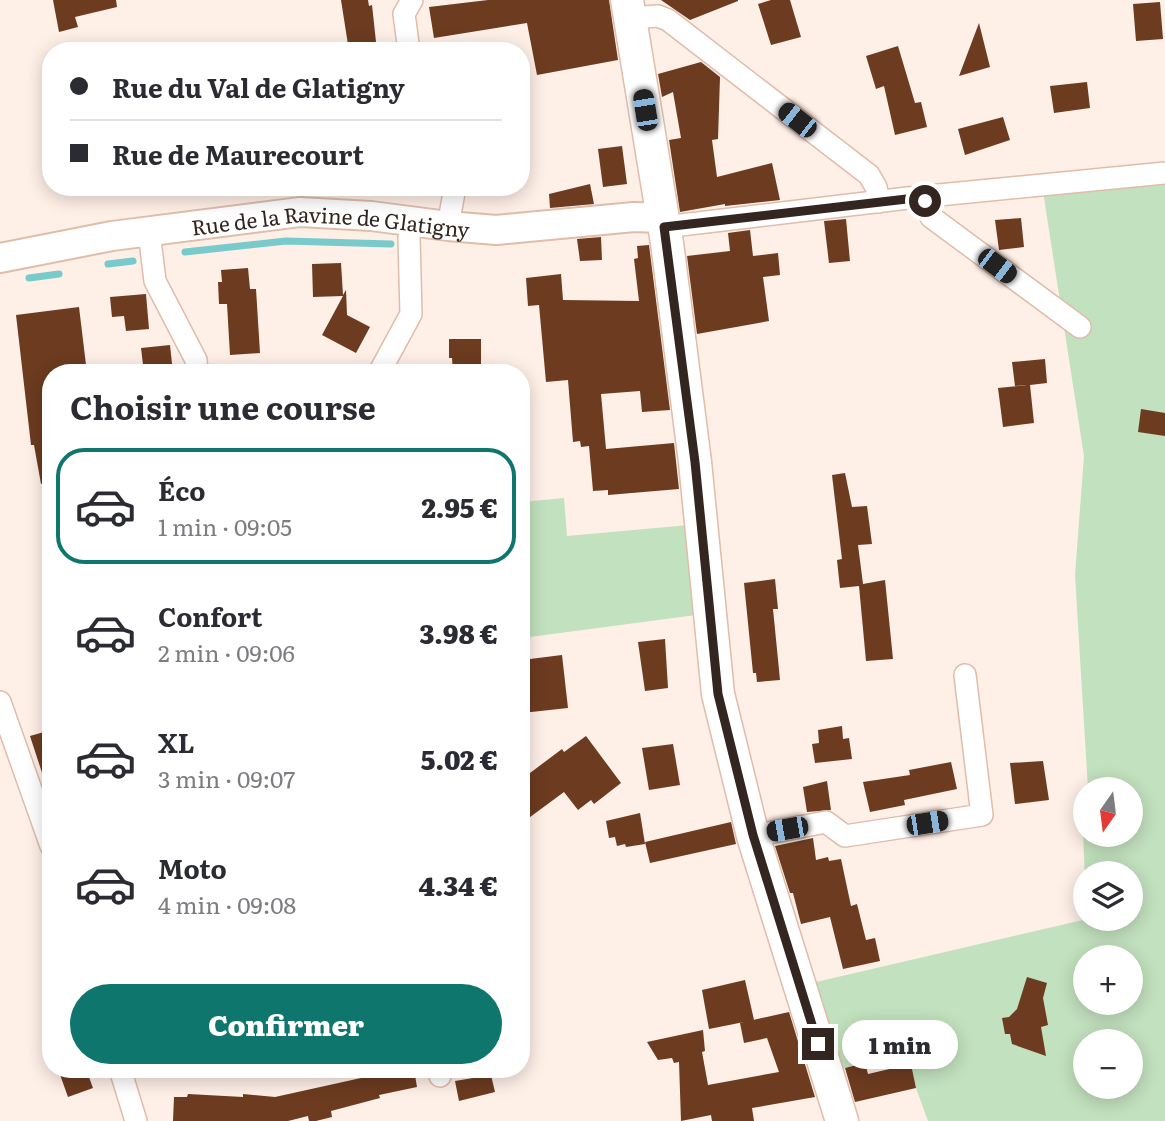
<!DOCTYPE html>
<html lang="fr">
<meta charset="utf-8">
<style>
:root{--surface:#fff;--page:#f7f7f7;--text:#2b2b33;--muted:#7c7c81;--line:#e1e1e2;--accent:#0f766e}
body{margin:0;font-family:Literata,serif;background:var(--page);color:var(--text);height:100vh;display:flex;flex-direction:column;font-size:26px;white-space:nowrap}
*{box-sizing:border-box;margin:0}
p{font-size:23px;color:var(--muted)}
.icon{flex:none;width:38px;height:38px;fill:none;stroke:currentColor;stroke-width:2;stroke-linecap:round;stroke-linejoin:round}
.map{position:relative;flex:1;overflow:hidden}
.details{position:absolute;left:42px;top:364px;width:488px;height:714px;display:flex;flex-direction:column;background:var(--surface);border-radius:28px;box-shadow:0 4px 18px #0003}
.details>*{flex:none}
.guide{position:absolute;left:42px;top:42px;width:488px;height:154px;border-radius:28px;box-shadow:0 4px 18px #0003;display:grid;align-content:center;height:154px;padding:0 28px;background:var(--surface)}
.needle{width:46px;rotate:194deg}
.fabs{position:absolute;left:1073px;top:777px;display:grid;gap:14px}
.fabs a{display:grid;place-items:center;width:70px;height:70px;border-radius:50%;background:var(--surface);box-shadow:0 4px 18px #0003;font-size:35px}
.end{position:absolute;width:32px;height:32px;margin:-16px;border:9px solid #33251f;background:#fff;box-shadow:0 0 0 4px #fff}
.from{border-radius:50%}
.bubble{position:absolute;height:49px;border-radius:24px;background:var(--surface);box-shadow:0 4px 18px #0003;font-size:23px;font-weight:800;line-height:49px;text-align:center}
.car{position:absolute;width:21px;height:42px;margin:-21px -10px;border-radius:9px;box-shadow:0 0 5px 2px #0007;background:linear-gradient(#222 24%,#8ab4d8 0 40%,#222 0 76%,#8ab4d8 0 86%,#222 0)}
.guide b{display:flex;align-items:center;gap:24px;height:66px;font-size:26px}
.guide b+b{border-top:2px solid var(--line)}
.guide i{width:18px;height:18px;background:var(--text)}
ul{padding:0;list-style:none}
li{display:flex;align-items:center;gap:21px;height:116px;margin:0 14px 10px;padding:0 14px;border:4px solid transparent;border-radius:28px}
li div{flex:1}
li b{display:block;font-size:26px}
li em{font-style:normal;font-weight:800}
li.current{border-color:var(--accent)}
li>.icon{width:63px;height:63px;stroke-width:1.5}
h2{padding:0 28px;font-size:32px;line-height:84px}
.primary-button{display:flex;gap:14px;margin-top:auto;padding:14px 28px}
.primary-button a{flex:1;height:80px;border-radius:42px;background:var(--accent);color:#fff;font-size:28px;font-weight:800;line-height:80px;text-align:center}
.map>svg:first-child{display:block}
.green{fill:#c2e1be;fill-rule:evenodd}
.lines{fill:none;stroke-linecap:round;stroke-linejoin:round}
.stream{stroke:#78cacb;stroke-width:7}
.building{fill:#6c3b20}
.minor-casing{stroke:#e0bcab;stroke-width:24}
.tertiary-casing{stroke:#e0bcab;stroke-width:32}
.secondary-casing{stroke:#e0bcab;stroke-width:35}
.minor{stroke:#fff;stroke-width:21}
.tertiary{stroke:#fff;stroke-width:28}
.secondary{stroke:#fff;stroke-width:32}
.route{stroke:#33251f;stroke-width:9}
.labels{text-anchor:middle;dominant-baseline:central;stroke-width:7;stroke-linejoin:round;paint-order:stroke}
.street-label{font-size:21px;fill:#33251f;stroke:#feefe7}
</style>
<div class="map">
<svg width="1165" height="1121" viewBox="0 0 1165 1121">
<rect width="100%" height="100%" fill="#feefe7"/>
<!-- green -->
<path class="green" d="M1165 173V1121H928L916 1088 909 1053 840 1069 812 983 1087 919H1130V873H1085V879L1082 809 1085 805V835H1130V789H1088L1075 575 1084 456 1042 185ZM1085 957H1130V1003H1085ZM1085 1041H1130V1087H1085Z
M564 498 567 536 689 525 696 615 522 638V502Z"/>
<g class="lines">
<!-- stream -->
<path class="stream" d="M185 252 286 241 391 244
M108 264 133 261
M29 278 59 274"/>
</g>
<!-- building -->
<path class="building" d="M53 0H116L117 7 75 17 78 27 59 32Z
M341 0H368L369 6 372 5 377 51H349Z
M488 0H609L618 60 537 75 527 23 434 38 429 7Z
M661 0H738V1L690 20Z
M771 0H790L801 37 771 45 758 4Z
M1160 2 1163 39 1136 41 1133 4Z
M979 23 990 67 959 76Z
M898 46 915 103 921 102 927 127 895 135 884 86 876 89 866 56Z
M701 62 720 77 718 139 712 140 717 177 772 163 780 200 725 206V204L680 212 669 140 681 138 673 92 662 97 658 74Z
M1087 82 1090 108 1054 113 1050 86Z
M1003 117 1010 140 965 155 958 129Z
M622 146 627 184 603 187 598 149Z
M590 184 594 204 550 208 549 194Z
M1021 218 1024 247 999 250 995 220Z
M846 219 850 261 829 263 824 221Z
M750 230 753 256 778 253 780 275 763 277 769 321 697 334 687 256 730 251 728 233Z
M601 237 602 260 580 261 577 239Z
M649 245 670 410 642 412 640 391 601 394 606 449 674 443 679 489 608 495V490L593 491 589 446 581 447 580 441 573 442 568 380 546 382 539 305 528 306 526 278 561 274 563 300 639 301 634 259 638 258 637 246Z
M341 263 343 295 346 290 347 315 370 327 356 353 322 335 343 296 313 297 312 264Z
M248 268 250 289H256L260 353 230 355 227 304H219L218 282H222L221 270Z
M146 294 149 329 126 331 124 316 112 317 110 297Z
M79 307 87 373H51V483L41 484 34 445H31L16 315Z
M449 339H481V373H453L452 358H449Z
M170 345 173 373H144L141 348Z
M1045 359 1047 383 1030 385 1034 423 1003 427 998 388 1027 385 1015 386 1012 362Z
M1141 409 1165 413V436L1138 432Z
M845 473 852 507 867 506 872 544 858 545 863 584 885 580 893 659 866 661 859 586 840 588 837 560 842 559 832 475Z
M775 579 778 609H773L780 680 757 682 756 673H753L744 583Z
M665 639 668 688 645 691 638 642Z
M562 655 568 708 522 713V660Z
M842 726 843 739 849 738 852 759 815 763 812 744 819 743 818 730Z
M51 730V787L47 788 30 736Z
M586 736 621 783 594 804 591 800 578 810 564 792 522 823V779L562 749 564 752Z
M673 744 680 785 649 790 642 748Z
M1043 761 1049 800 1015 804 1010 763Z
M951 762 957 789 904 800 905 805 870 812 863 782 910 775 909 770Z
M827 781 831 810 807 812 803 787Z
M640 813 645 844 626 847 625 844 617 846 615 837 609 838 606 821Z
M731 822 736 844 650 863 645 842Z
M813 838 816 860 828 857 829 861 841 859 851 906 857 904 866 940 875 938 880 961 843 969 830 917 801 924 793 893H790L775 846Z
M1027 977 1047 983 1043 998 1048 1025 1041 1027 1046 1056 1012 1044 1010 1034H1005L1002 1018 1009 1017 1017 1009Z
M745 980 754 1020 709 1029 702 990Z
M789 1012 815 1097 752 1108 754 1121H712L711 1115 681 1121 679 1062 674 1063 672 1058 658 1060 647 1042 703 1030 705 1051 702 1052 708 1085 779 1072 767 1038 744 1043 740 1023Z
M865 1063 868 1074 911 1064 916 1088 855 1102 845 1068Z
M58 1069H86L93 1088 68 1097Z
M374 1069H414L417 1087 379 1095 380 1098 331 1111 332 1117 316 1121H309L308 1116 288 1121H173L174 1097H187L188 1094 243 1097V1094L275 1097 361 1078V1076L375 1072Z
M491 1075 495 1092 459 1101 455 1081Z"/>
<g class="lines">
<!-- minor casing -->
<g class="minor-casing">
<path id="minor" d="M630 18 658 16 668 20 869 175 876 187 879 202
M409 51 404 14 412 0
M924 197 926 207 931 217 1080 327
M448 226 455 187
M664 227 908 198 1165 173
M149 232 155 281 196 360 197 373
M379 373 411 314 409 238 411 221
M0 702 51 846
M753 836 826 822 845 836 982 815 965 675
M120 1069 136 1121
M439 1069 440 1076"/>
</g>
<!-- tertiary casing -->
<g class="tertiary-casing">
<g id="tertiary">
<path id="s1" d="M0 258 112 236 300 212 371 216 448 226 496 230 634 217 663 218"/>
</g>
</g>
<!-- secondary casing -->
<g class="secondary-casing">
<path id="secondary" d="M627 0 667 243 695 462 718 694 753 836 842 1121"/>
</g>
<!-- minor -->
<use href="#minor" class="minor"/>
<!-- tertiary -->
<use href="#tertiary" class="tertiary"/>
<!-- secondary -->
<use href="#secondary" class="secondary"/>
</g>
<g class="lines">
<!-- route -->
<path class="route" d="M818 1044 753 835 718 694 695 462 664 227 924 197 925 201"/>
</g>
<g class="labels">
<!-- street labels -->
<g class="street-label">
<text stroke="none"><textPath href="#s1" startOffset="334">Rue de la Ravine de Glatigny</textPath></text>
</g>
</g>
</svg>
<div class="fabs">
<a><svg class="needle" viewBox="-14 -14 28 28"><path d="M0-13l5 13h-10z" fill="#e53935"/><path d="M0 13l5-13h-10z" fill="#7c7c81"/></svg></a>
<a><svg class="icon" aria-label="layers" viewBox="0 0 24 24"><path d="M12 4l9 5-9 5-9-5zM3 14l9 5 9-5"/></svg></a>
<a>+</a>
<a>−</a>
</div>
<i class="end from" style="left:925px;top:201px"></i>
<i class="end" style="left:818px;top:1044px"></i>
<div class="bubble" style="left:842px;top:1020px;width:116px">1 min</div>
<i class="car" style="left:645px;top:110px;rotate:351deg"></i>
<i class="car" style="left:797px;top:120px;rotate:308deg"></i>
<i class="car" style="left:997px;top:266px;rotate:127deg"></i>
<i class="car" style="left:927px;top:823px;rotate:81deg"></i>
<i class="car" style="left:787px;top:829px;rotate:260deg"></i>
<div class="guide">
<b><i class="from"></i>Rue du Val de Glatigny</b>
<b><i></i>Rue de Maurecourt</b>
</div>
<section class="details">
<h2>Choisir une course</h2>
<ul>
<li class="current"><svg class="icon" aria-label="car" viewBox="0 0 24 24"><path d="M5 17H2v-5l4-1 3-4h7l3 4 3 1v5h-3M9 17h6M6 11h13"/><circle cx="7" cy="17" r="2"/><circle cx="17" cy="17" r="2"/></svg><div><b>Éco</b><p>1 min · 09:05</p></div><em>2.95 €</em></li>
<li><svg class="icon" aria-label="car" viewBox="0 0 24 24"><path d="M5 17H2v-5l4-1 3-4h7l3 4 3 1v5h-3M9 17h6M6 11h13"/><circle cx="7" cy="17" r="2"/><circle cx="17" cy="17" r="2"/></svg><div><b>Confort</b><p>2 min · 09:06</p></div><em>3.98 €</em></li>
<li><svg class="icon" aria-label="car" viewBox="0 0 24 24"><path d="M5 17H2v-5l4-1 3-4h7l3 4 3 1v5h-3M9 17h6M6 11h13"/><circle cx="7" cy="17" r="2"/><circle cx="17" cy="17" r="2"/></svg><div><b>XL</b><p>3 min · 09:07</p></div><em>5.02 €</em></li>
<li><svg class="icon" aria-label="car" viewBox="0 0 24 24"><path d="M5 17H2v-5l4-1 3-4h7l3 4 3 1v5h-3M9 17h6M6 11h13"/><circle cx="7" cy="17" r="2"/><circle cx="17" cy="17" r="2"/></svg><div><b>Moto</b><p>4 min · 09:08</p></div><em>4.34 €</em></li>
</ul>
<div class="primary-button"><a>Confirmer</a></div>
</section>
</div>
